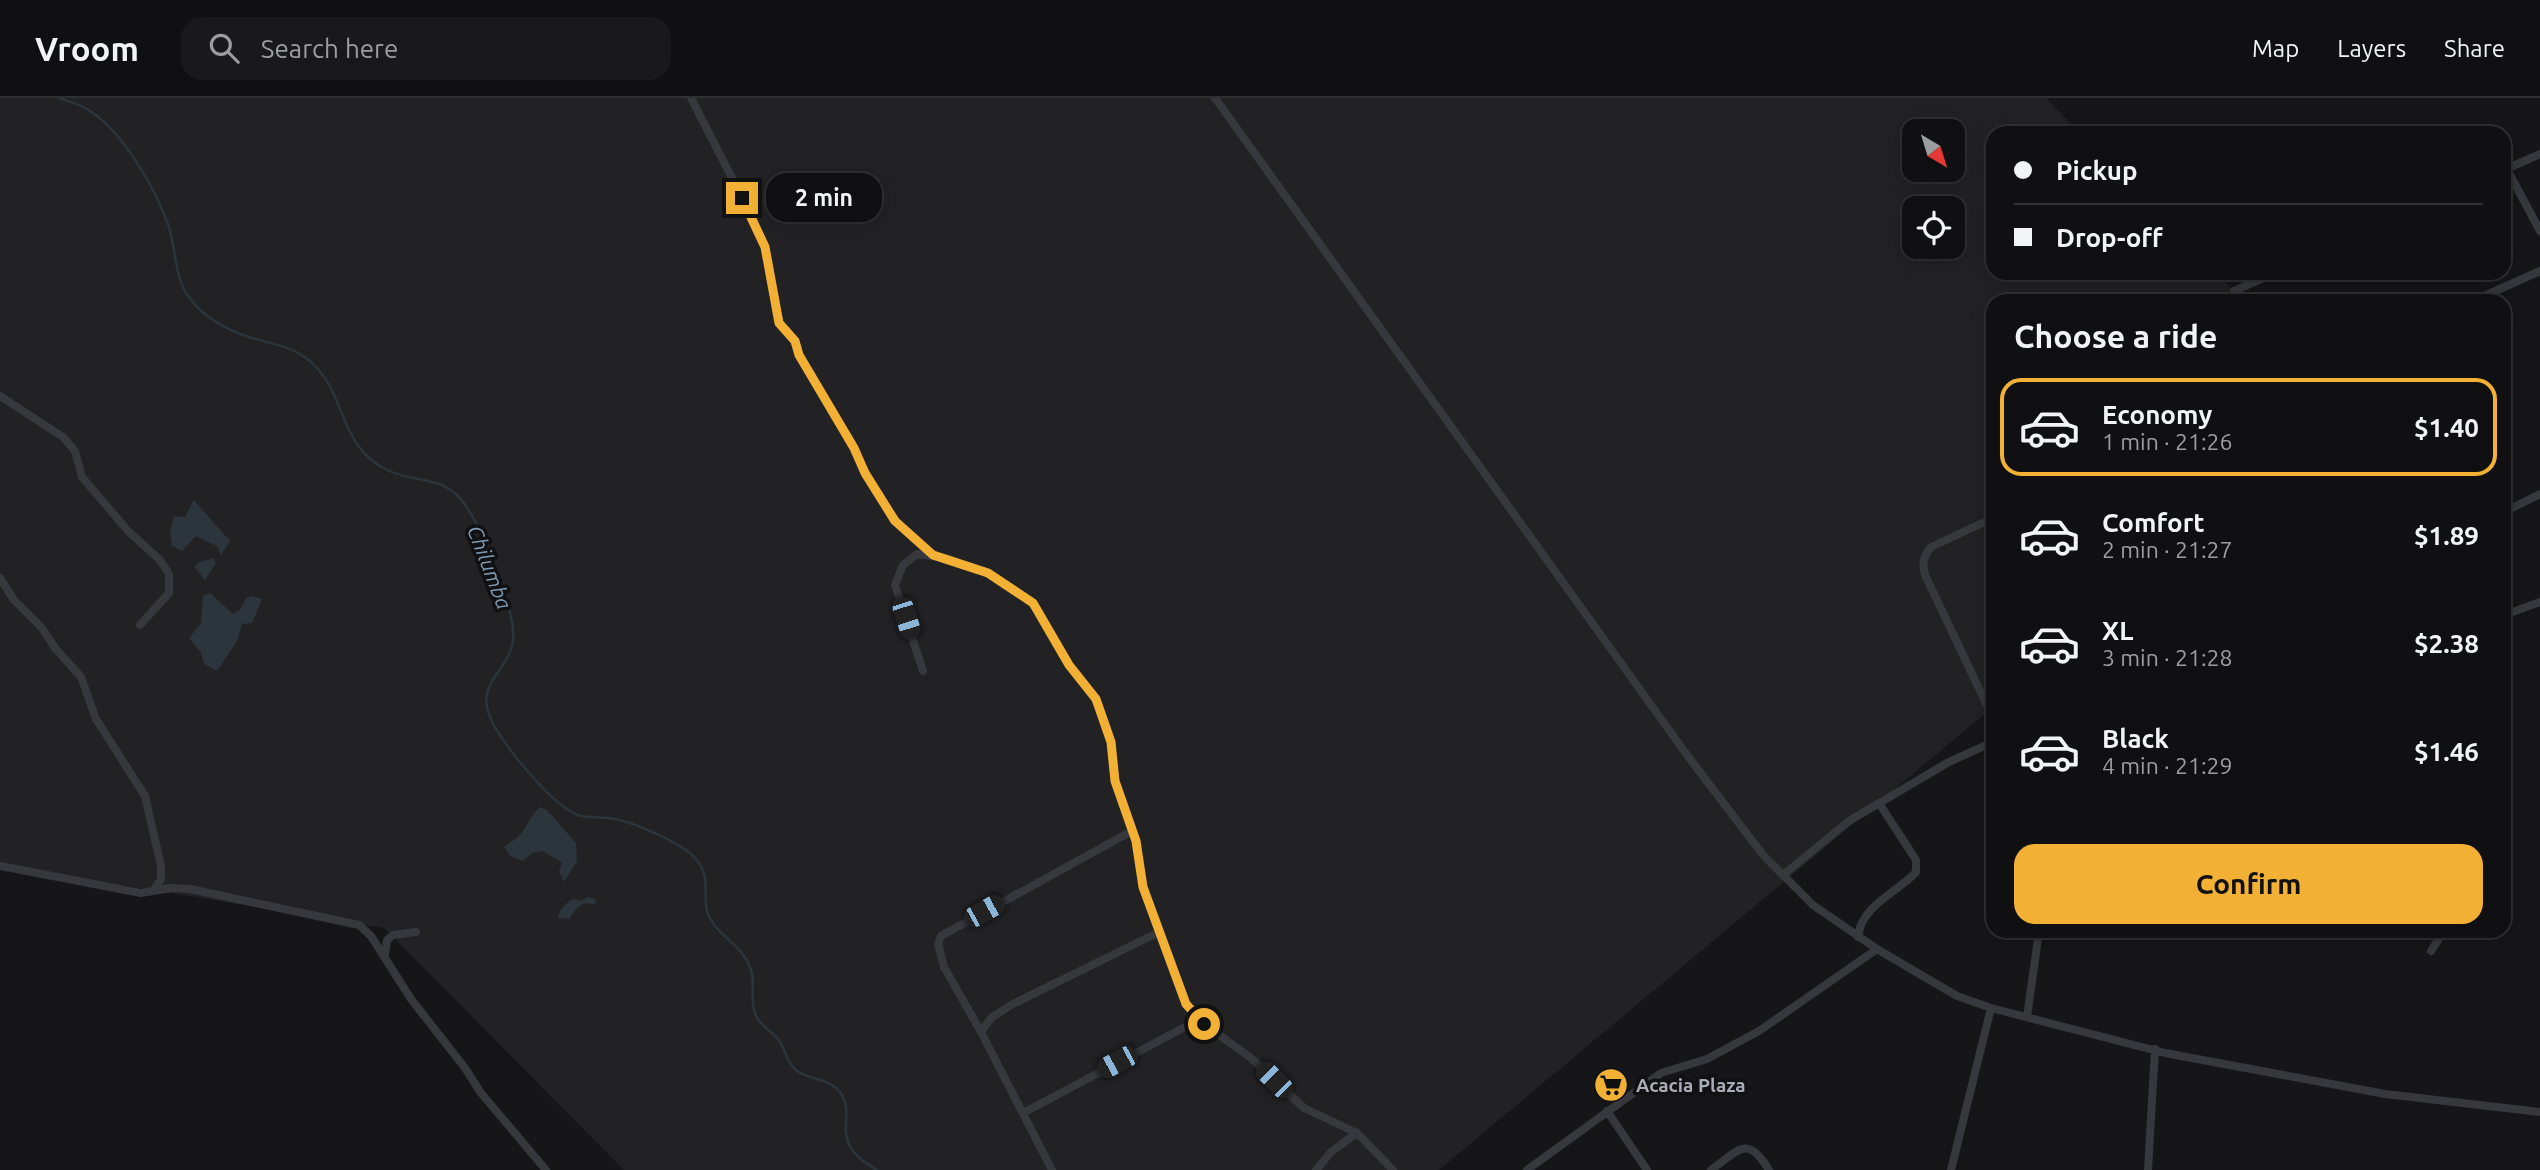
<!DOCTYPE html>
<meta charset="utf-8">
<style>
:root{--surface:#101012;--page:#19191b;--text:#f1f3f6;--muted:#9c9d9f;--line:#303032;--accent:#f2b134}
body{margin:0;font-family:Ubuntu,sans-serif;background:var(--page);color:var(--text);height:100vh;display:flex;flex-direction:column;font-size:26px;white-space:nowrap}
*{box-sizing:border-box;margin:0}
p{font-size:23px;color:var(--muted)}
.icon{flex:none;width:38px;height:38px;fill:none;stroke:currentColor;stroke-width:2;stroke-linecap:round;stroke-linejoin:round}
.map{position:relative;flex:1;overflow:hidden}
.drawer{position:absolute;left:1986px;top:196px;width:525px;height:644px;display:flex;flex-direction:column;background:var(--surface);border-radius:21px;box-shadow:0 4px 18px #0003,0 0 0 2px var(--line)}
.drawer>*{flex:none}
.top-card{position:absolute;left:1986px;top:28px;width:525px;height:154px;border-radius:21px;box-shadow:0 4px 18px #0003,0 0 0 2px var(--line);display:grid;align-content:center;height:154px;padding:0 28px;background:var(--surface)}
.needle{width:46px;rotate:142deg}
.fabs{position:absolute;left:1902px;top:21px;display:grid;gap:14px}
.fabs a{display:grid;place-items:center;width:63px;height:63px;border-radius:14px;background:var(--surface);box-shadow:0 4px 18px #0003,0 0 0 2px var(--line);font-size:35px}
.end{position:absolute;width:32px;height:32px;margin:-16px;border:9px solid #f2b134;background:#111;box-shadow:0 0 0 4px #111}
.from{border-radius:50%}
.bubble{position:absolute;height:49px;border-radius:21px;background:var(--surface);box-shadow:0 4px 18px #0003,0 0 0 2px var(--line);font-size:23px;font-weight:600;line-height:49px;text-align:center}
.car{position:absolute;width:21px;height:42px;margin:-21px -10px;border-radius:9px;box-shadow:0 0 5px 2px #0007;background:linear-gradient(#222 24%,#8ab4d8 0 40%,#222 0 76%,#8ab4d8 0 86%,#222 0)}
.top-card b{display:flex;align-items:center;gap:24px;height:66px;font-size:26px}
.top-card b+b{border-top:2px solid var(--line)}
.top-card i{width:18px;height:18px;background:var(--text)}
ul{padding:0;list-style:none}
li{display:flex;align-items:center;gap:21px;height:98px;margin:0 14px 10px;padding:0 14px;border:4px solid transparent;border-radius:21px}
li div{flex:1}
li b{display:block;font-size:26px}
li em{font-style:normal;font-weight:600}
li.active{border-color:var(--accent)}
li>.icon{width:63px;height:63px;stroke-width:1.5}
h2{padding:0 28px;font-size:32px;line-height:84px}
.action{display:flex;gap:14px;margin-top:auto;padding:14px 28px}
.action a{flex:1;height:80px;border-radius:21px;background:var(--accent);color:#111;font-size:28px;font-weight:600;line-height:80px;text-align:center}
header{display:flex;align-items:center;gap:42px;box-sizing:border-box;height:98px;padding:0 35px;background:var(--surface);border-bottom:2px solid var(--line)}
header strong{font-size:33px}
nav{display:flex;gap:38px;margin-inline-start:auto;font-size:24px}
.search{width:490px;height:63px;background:var(--page);display:flex;align-items:center;gap:18px;box-sizing:border-box;padding:0 24px;border-radius:21px;color:var(--muted);font-size:26px}
.map>svg:first-child{display:block}
.built{fill:#222225;fill-rule:evenodd}
.water{fill:#2c353c}
.lines{fill:none;stroke-linecap:round;stroke-linejoin:round}
.stream{stroke:#2c353c;stroke-width:2.5}
.minor{stroke:#37383d;stroke-width:8}
.route{stroke:#f2b134;stroke-width:9}
.labels{text-anchor:middle;dominant-baseline:central;stroke-width:7;stroke-linejoin:round;paint-order:stroke}
.poi-label{font-size:19px;font-weight:bold;fill:#a8adb8;stroke:#111113;text-anchor:start}
.water-label{font-size:21px;font-style:italic;fill:#7f9bb3;stroke:#111113}
</style>
<header>
<strong>Vroom</strong>
<div class="search"><svg class="icon" aria-label="search" viewBox="0 0 24 24"><circle cx="10" cy="10" r="6"/><path d="M15 15l6 6"/></svg>Search here</div>
<nav><a>Map</a><a>Layers</a><a>Share</a></nav>
</header>
<div class="map">
<svg width="2540" height="1072" viewBox="0 0 2540 1072">
<rect width="100%" height="100%" fill="#161618"/>
<!-- built -->
<path class="built" d="M0 0H2046L2080 35H1993V175H2216L2243 203H1993V609L1439 1072H624L384 830 0 767ZM1914 33H1953V72H1914ZM1914 110H1953V149H1914Z"/>
<!-- water -->
<path class="water" d="M194 402 230 443 221 457 217 448 196 438 182 453 172 448 170 435 174 418 185 419Z
M213 460 216 465 205 482 194 468 200 464Z
M210 495 233 516 240 512 246 500 252 498 262 501 252 525 242 526 237 543 217 573 204 566 201 555 189 540 201 525 203 498Z
M540 709 547 712 576 745 577 763 564 784 559 773 562 765 543 753 532 755 523 763 510 758 504 749C513 743 521 738 526 728 531 720 532 716 540 709Z
M589 799 596 802 595 807C582 801 576 811 569 821L558 820C560 810 565 805 574 801L580 803Z"/>
<g class="lines">
<!-- stream -->
<path class="stream" d="M59 0C68 3 79 6 87 11 122 32 154 88 168 126 176 149 174 178 188 198 202 218 226 232 249 239 276 248 295 247 316 269 346 300 340 349 387 372 416 386 445 376 466 408 483 433 516 512 513 542 509 577 468 585 496 631 510 654 553 708 578 717 590 721 603 718 615 721 635 725 682 745 695 760 713 780 701 796 708 816 716 837 742 847 750 869 757 885 748 903 757 920 763 929 771 933 778 941 786 951 786 965 797 973 812 983 832 980 842 997 848 1007 846 1016 846 1026 844 1050 858 1061 877 1072"/>
<!-- minor -->
<path class="minor" d="M691 0 752 119 765 149 779 225 795 243 799 257 854 350 865 375 895 423 933 457
M1215 0 1687 657 1763 757 1813 807 1877 851 1957 898 1991 910 2165 955 2385 996 2540 1014
M2507 71 2540 133
M2504 72 2540 56
M2234 193 2274 175
M2473 203 2540 173
M0 298 63 339 75 353 82 379 128 433 160 462 169 476V495L140 527
M2504 414 2540 396
M1993 420 1931 449C1923 459 1922 465 1925 477L1993 620
M0 480 14 502 42 530 55 550 81 579 96 621 145 698 161 768V781L154 792
M2504 517 2540 504
M923 573 895 487 903 467 917 456 946 460 987 475 1033 505 1069 567 1096 601 1111 644 1115 683 1136 743 1143 789 1186 906 1204 926 1251 960 1304 1010 1357 1035 1393 1072
M0 768 141 795 171 790 190 791 359 827 371 838 411 901 465 970 481 995 546 1072
M1783 777 1849 723 1947 665 1993 644
M1858 839C1859 834 1860 827 1863 823 1874 802 1901 791 1916 774V762L1879 705
M2431 853 2444 833
M385 857 387 842 393 837 416 834
M2027 919 2039 833
M981 934 991 920 1011 907 1159 834
M1607 1013 1647 1072
M1023 1015 1200 921
M1052 1072 981 934 944 869 938 846 941 838 1132 733
M1316 1072 1331 1054 1357 1035
M1527 1072 1661 975 1707 961 1759 933 1877 851
M1711 1072C1739 1052 1747 1036 1769 1072
M1951 1072 1991 910
M2148 1072 2155 951"/>
</g>
<g class="lines">
<!-- route -->
<path class="route" d="M742 100 765 149 779 225 795 243 799 257 854 350 865 375 895 423 933 457 988 475 1033 505 1069 567 1096 601 1111 644 1115 683 1136 743 1143 789 1186 906 1204 926"/>
</g>
<!-- icons -->
<defs>
<g id="supermarket-disc" transform="scale(1.75)"><circle r="9.5" fill="#f2b134" stroke="#111113"/><path d="M-6-5.5h2.5l.6 2H6L4.5 2H-2.5L-4.4-4H-6ZM-1.5 3.2a1.3 1.3 0 1 0 .1 0ZM3 3.2a1.3 1.3 0 1 0 .1 0Z" fill="#111"/></g>
</defs>
<g fill-rule="evenodd">
<use href="#supermarket-disc" x="1611" y="987"/>
</g>
<g class="labels">
<!-- poi labels -->
<g class="poi-label">
<text x="1636" y="987">Acacia Plaza</text>
</g>
<!-- water labels -->
<g class="water-label">
<text transform="translate(490 469) rotate(69)">Chilumba</text>
</g>
</g>
</svg>
<div class="fabs">
<a><svg class="needle" viewBox="-14 -14 28 28"><path d="M0-13l5 13h-10z" fill="#e53935"/><path d="M0 13l5-13h-10z" fill="#9c9d9f"/></svg></a>
<a><svg class="icon" aria-label="locate" viewBox="0 0 24 24"><circle cx="12" cy="12" r="6"/><path d="M12 2v4M12 18v4M2 12h4M18 12h4"/></svg></a>
</div>
<i class="end from" style="left:1204px;top:926px"></i>
<i class="end" style="left:742px;top:100px"></i>
<div class="bubble" style="left:766px;top:75px;width:116px">2 min</div>
<i class="car" style="left:906px;top:520px;rotate:162deg"></i>
<i class="car" style="left:984px;top:813px;rotate:61deg"></i>
<i class="car" style="left:1117px;top:964px;rotate:242deg"></i>
<i class="car" style="left:1274px;top:982px;rotate:315deg"></i>
<div class="top-card">
<b><i class="from"></i>Pickup</b>
<b><i></i>Drop-off</b>
</div>
<section class="drawer">
<h2>Choose a ride</h2>
<ul>
<li class="active"><svg class="icon" aria-label="car" viewBox="0 0 24 24"><path d="M5 17H2v-5l4-1 3-4h7l3 4 3 1v5h-3M9 17h6M6 11h13"/><circle cx="7" cy="17" r="2"/><circle cx="17" cy="17" r="2"/></svg><div><b>Economy</b><p>1 min · 21:26</p></div><em>$1.40</em></li>
<li><svg class="icon" aria-label="car" viewBox="0 0 24 24"><path d="M5 17H2v-5l4-1 3-4h7l3 4 3 1v5h-3M9 17h6M6 11h13"/><circle cx="7" cy="17" r="2"/><circle cx="17" cy="17" r="2"/></svg><div><b>Comfort</b><p>2 min · 21:27</p></div><em>$1.89</em></li>
<li><svg class="icon" aria-label="car" viewBox="0 0 24 24"><path d="M5 17H2v-5l4-1 3-4h7l3 4 3 1v5h-3M9 17h6M6 11h13"/><circle cx="7" cy="17" r="2"/><circle cx="17" cy="17" r="2"/></svg><div><b>XL</b><p>3 min · 21:28</p></div><em>$2.38</em></li>
<li><svg class="icon" aria-label="car" viewBox="0 0 24 24"><path d="M5 17H2v-5l4-1 3-4h7l3 4 3 1v5h-3M9 17h6M6 11h13"/><circle cx="7" cy="17" r="2"/><circle cx="17" cy="17" r="2"/></svg><div><b>Black</b><p>4 min · 21:29</p></div><em>$1.46</em></li>
</ul>
<div class="action"><a>Confirm</a></div>
</section>
</div>
